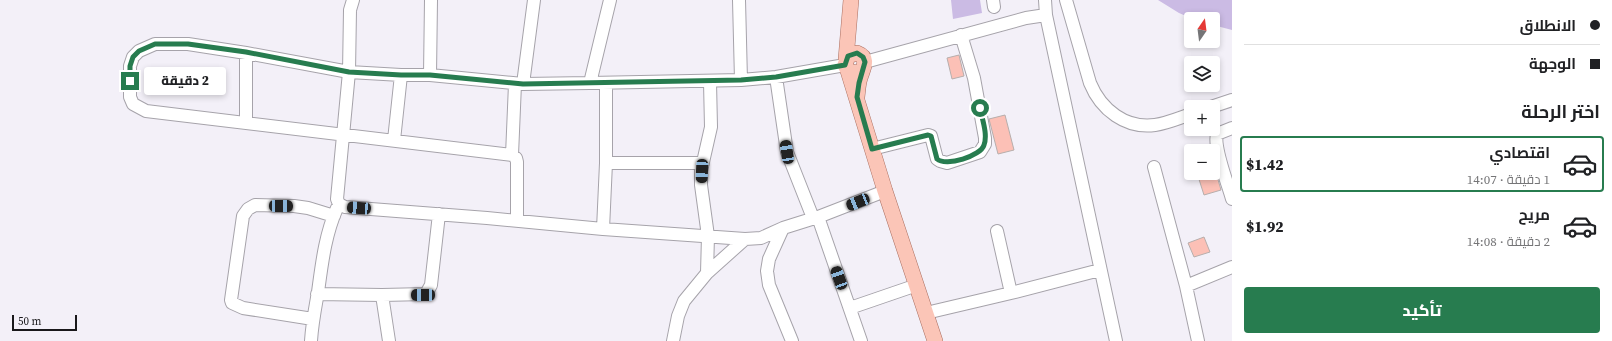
<!DOCTYPE html>
<html lang="ar">
<meta charset="utf-8">
<style>
:root{--surface:#fff;--page:#f2f2f2;--text:#202124;--muted:#757577;--line:#e0e0e0;--accent:#277c4f}
body{margin:0;font-family:"Source Serif 4",Cairo,serif;background:var(--page);color:var(--text);direction:rtl;height:100vh;display:flex;flex-direction:column;font-size:15px;white-space:nowrap}
*{box-sizing:border-box;margin:0}
p{font-size:13px;color:var(--muted)}
.icon{flex:none;width:22px;height:22px;fill:none;stroke:currentColor;stroke-width:2;stroke-linecap:round;stroke-linejoin:round}
.map{position:relative;flex:1;overflow:hidden;direction:ltr}
.side{display:flex;flex-direction:column;background:var(--surface);width:380px}
.side>*{flex:none}
.top-card{display:grid;align-content:center;height:88px;padding:0 12px;background:var(--surface)}
.needle{width:26px;rotate:14deg}
.buttons{position:absolute;left:1184px;top:12px;display:grid;gap:8px}
.buttons a{display:grid;place-items:center;width:36px;height:36px;border-radius:4px;background:var(--surface);box-shadow:0 2px 6px #0003;font-size:20px}
.scale{position:absolute;left:12px;bottom:10px;width:65px;box-sizing:border-box;padding-left:4px;border:2px solid #19181b;border-top:0;font-size:11px;line-height:14px;white-space:nowrap;color:#19181b;-webkit-text-stroke:3px #f3f0f8;paint-order:stroke}
.end{position:absolute;width:18px;height:18px;margin:-9px;border:5px solid #277c4f;background:#fff;box-shadow:0 0 0 2px #fff}
.from{border-radius:50%}
.bubble{position:absolute;height:28px;border-radius:4px;background:var(--surface);box-shadow:0 2px 6px #0003;font-size:13px;font-weight:800;line-height:28px;text-align:center;direction:rtl}
.car{position:absolute;width:12px;height:24px;margin:-12px -6px;border-radius:5px;box-shadow:0 0 3px 1px #0007;background:linear-gradient(#222 24%,#8ab4d8 0 40%,#222 0 76%,#8ab4d8 0 86%,#222 0)}
.top-card b{display:flex;align-items:center;gap:14px;height:38px;font-size:15px}
.top-card b+b{border-top:1px solid var(--line)}
.top-card i{width:10px;height:10px;background:var(--text)}
ul{padding:0;list-style:none}
li{display:flex;align-items:center;gap:12px;height:56px;margin:0 8px 6px;padding:0 4px;border:2px solid transparent;border-radius:4px}
li div{flex:1}
li b{display:block;font-size:15px}
li em{font-style:normal;font-weight:800}
li.active{border-color:var(--accent)}
li>.icon{width:36px;height:36px;stroke-width:1.5}
h2{padding:0 12px;font-size:18px;line-height:48px}
.cta{display:flex;gap:8px;margin-top:auto;padding:8px 12px}
.cta a{flex:1;height:46px;border-radius:4px;background:var(--accent);color:#fff;font-size:16px;font-weight:800;line-height:46px;text-align:center}
main{display:flex;flex:1;min-height:0}
.map>svg:first-child{display:block}
.green{fill:#cbbbe4}
.building{fill:#fcc0b6;stroke:#b7aeac}
.lines{fill:none;stroke-linecap:round;stroke-linejoin:round}
.minor-casing{stroke:#a6a3aa;stroke-width:14}
.major-casing{stroke:#aa6f61;stroke-width:16}
.minor{stroke:#fff;stroke-width:12}
.major{stroke:#fbc5b7;stroke-width:15}
.route{stroke:#277c4f;stroke-width:5}
</style>
<main>
<section class="side">
<div class="top-card">
<b><i class="from"></i>الانطلاق</b>
<b><i></i>الوجهة</b>
</div>
<h2>اختر الرحلة</h2>
<ul>
<li class="active"><svg class="icon" aria-label="car" viewBox="0 0 24 24"><path d="M5 17H2v-5l4-1 3-4h7l3 4 3 1v5h-3M9 17h6M6 11h13"/><circle cx="7" cy="17" r="2"/><circle cx="17" cy="17" r="2"/></svg><div><b>اقتصادي</b><p>1 دقيقة · 14:07</p></div><em>$1.42</em></li>
<li><svg class="icon" aria-label="car" viewBox="0 0 24 24"><path d="M5 17H2v-5l4-1 3-4h7l3 4 3 1v5h-3M9 17h6M6 11h13"/><circle cx="7" cy="17" r="2"/><circle cx="17" cy="17" r="2"/></svg><div><b>مريح</b><p>2 دقيقة · 14:08</p></div><em>$1.92</em></li>
</ul>
<div class="cta"><a>تأكيد</a></div>
</section>
<div class="map">
<svg width="1232" height="341" viewBox="0 0 1232 341">
<rect width="100%" height="100%" fill="#f3f0f8"/>
<!-- green -->
<path class="green" d="M951 0H980L982 13 953 19Z
M1158 0H1232V30L1213 25V19H1193L1179 13Z"/>
<!-- building -->
<path class="building" d="M959 55 964 76 952 79 947 58Z
M1005 115 1014 150 998 154 989 119Z
M1197 173H1216L1221 190 1204 195Z
M1204 237 1210 252 1194 257 1188 243Z"/>
<g class="lines">
<!-- minor casing -->
<g class="minor-casing">
<path id="minor" d="M353 0 350 10 349 72 246 53 188 44H155L139 51 133 57 130 66V97L133 104 146 111 512 155 516 158 517 162V221
M610 0 590 83 741 80 776 77 845 65
M739 0 741 80
M993 0 994 7
M1045 0 1046 15 1116 341
M1066 0 1090 83C1101 110 1126 129 1155 125 1168 123 1179 118 1191 114
M865 62 1026 18 1046 15
M430 75 431 0
M776 77 787 152 813 218
M590 83 523 84 430 75H401L349 72 337 199 339 204 345 207 487 218 603 229
M606 83V163L603 229 745 239 761 238 783 228 818 217 885 191
M523 84 534 0
M1211 107 1232 100
M246 123V53
M1232 128 1217 134C1213 147 1228 184 1232 199
M394 140 401 75
M872 149 928 135 931 136 937 159 940 161 947 163 980 152 985 144V138L974 78 961 35
M512 155 515 84
M606 163H703
M1154 167 1186 286 1198 341
M818 217 861 341
M783 228 769 259 767 271 769 285 792 341
M997 231 1011 293
M707 273 708 236 701 185V171L711 127 710 82
M1186 286 1232 267
M317 294 382 295 426 294 431 285 439 214
M382 295 389 341
M850 308 917 285
M926 313 1011 293 1100 270
M313 319 243 308 232 303 231 300 243 216 248 209 255 205 294 206 308 208 334 216
M311 341C312 324 315 309 318 292 322 263 325 235 337 208
M673 341 678 316 684 301 707 273 745 239"/>
</g>
<!-- major casing -->
<g class="major-casing">
<path id="major" d="M846 59 851 0
M848 71 885 191 935 341
M857 97C858 90 858 84 860 78 863 68 870 58 857 53L848 56 845 65 848 71 858 73 863 69"/>
</g>
<!-- minor -->
<use href="#minor" class="minor"/>
<!-- major -->
<use href="#major" class="major"/>
</g>
<g class="lines">
<!-- route -->
<path class="route" d="M130 81V66L133 57 139 51 155 44H188L246 52 349 72 401 75H430L523 84 741 80 776 77 845 65 848 56 857 53 863 57 865 62 859 83 857 97 872 149 928 135 931 136 937 159C946 167 981 156 984 145 988 134 982 119 980 108"/>
</g>
</svg>
<div class="buttons">
<a><svg class="needle" viewBox="-14 -14 28 28"><path d="M0-13l5 13h-10z" fill="#e53935"/><path d="M0 13l5-13h-10z" fill="#757577"/></svg></a>
<a><svg class="icon" aria-label="layers" viewBox="0 0 24 24"><path d="M12 4l9 5-9 5-9-5zM3 14l9 5 9-5"/></svg></a>
<a>+</a>
<a>−</a>
</div>
<div class="scale">50 m</div>
<i class="end from" style="left:980px;top:108px"></i>
<i class="end" style="left:130px;top:81px"></i>
<div class="bubble" style="left:144px;top:67px;width:82px">2 دقيقة</div>
<i class="car" style="left:787px;top:152px;rotate:351deg"></i>
<i class="car" style="left:702px;top:171px;rotate:182deg"></i>
<i class="car" style="left:858px;top:202px;rotate:248deg"></i>
<i class="car" style="left:281px;top:206px;rotate:91deg"></i>
<i class="car" style="left:359px;top:208px;rotate:274deg"></i>
<i class="car" style="left:839px;top:278px;rotate:340deg"></i>
<i class="car" style="left:423px;top:295px;rotate:270deg"></i>
</div>
</main>
